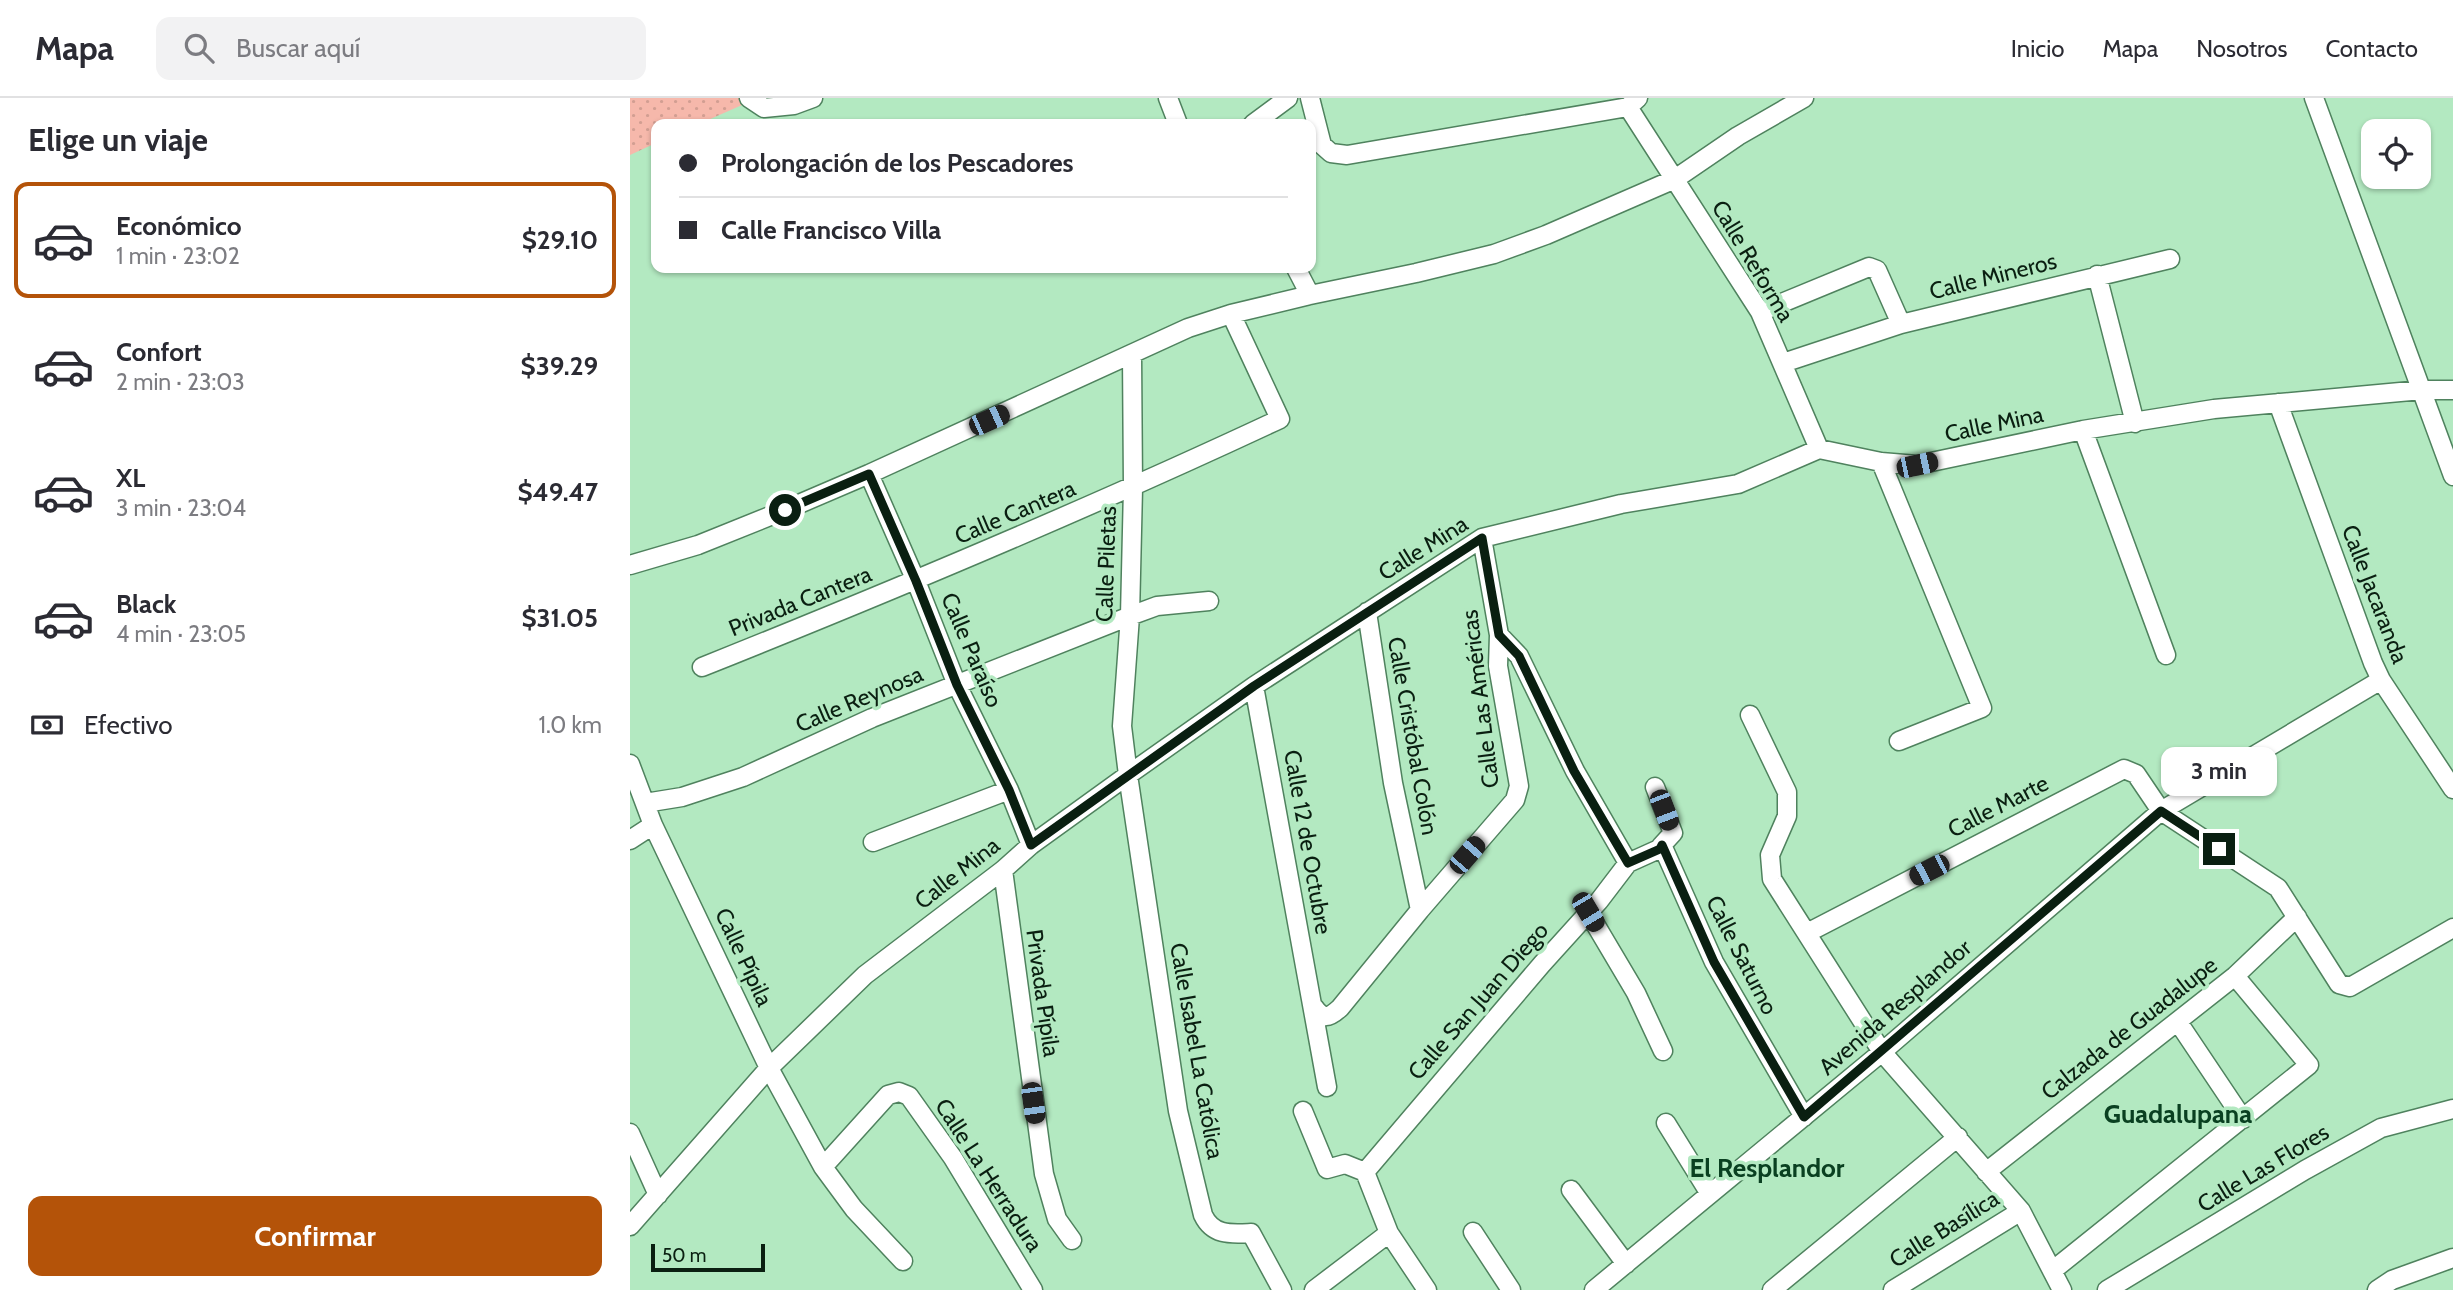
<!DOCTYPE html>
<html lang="es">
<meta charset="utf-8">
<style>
:root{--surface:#fff;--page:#f2f2f3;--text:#2b2b33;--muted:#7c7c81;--line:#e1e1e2;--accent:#b45309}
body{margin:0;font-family:Cabin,sans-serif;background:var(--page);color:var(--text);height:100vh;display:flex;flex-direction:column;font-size:26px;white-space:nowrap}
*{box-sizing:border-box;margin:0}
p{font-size:23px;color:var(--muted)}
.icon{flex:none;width:38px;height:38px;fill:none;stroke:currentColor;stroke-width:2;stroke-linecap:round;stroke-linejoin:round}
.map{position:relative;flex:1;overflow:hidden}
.panel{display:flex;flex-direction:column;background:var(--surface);width:630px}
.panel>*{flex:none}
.hud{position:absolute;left:21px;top:21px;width:665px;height:154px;border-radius:14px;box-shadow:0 2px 5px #0004;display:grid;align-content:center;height:154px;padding:0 28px;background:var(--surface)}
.controls{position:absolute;left:1731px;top:21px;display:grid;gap:14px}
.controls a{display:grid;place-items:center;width:70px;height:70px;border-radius:14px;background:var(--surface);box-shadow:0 2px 5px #0004;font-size:35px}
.scale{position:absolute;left:21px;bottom:18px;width:114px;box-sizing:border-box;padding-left:7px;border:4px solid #0a1f11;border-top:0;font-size:19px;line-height:24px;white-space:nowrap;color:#0a1f11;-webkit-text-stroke:5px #b3e9c1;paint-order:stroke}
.end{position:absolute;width:32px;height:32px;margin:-16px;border:9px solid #0a1f11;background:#fff;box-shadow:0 0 0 4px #fff}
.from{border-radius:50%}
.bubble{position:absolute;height:49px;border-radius:14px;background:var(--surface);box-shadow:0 2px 5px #0004;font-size:23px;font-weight:800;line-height:49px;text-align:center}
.car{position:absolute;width:21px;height:42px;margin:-21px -10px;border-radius:9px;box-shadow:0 0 5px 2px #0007;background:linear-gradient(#222 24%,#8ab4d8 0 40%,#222 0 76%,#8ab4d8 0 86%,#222 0)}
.hud b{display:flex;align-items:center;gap:24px;height:66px;font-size:26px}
.hud b+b{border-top:2px solid var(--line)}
.hud i{width:18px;height:18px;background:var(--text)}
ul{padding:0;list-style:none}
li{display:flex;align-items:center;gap:21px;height:116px;margin:0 14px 10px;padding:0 14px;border:4px solid transparent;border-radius:14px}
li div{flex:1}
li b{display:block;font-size:26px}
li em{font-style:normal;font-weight:800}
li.on{border-color:var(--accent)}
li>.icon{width:63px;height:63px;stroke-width:1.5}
h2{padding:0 28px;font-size:32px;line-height:84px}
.pay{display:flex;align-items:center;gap:18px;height:77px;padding:0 28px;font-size:26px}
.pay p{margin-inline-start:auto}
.cta{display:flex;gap:14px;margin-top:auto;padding:14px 28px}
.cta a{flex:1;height:80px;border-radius:14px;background:var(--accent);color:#fff;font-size:28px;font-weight:800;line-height:80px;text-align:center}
header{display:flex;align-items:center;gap:42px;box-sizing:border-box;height:98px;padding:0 35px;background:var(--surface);border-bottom:2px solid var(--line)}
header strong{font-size:33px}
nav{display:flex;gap:38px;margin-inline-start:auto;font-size:24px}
.search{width:490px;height:63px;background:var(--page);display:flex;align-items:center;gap:18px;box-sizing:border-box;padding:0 24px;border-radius:14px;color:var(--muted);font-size:26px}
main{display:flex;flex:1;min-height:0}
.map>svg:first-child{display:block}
.park{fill:url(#park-dots)}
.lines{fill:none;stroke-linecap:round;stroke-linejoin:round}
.street-casing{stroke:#4f825e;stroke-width:21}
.street{stroke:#fff;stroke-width:18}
.route{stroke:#0a1f11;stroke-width:9}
.labels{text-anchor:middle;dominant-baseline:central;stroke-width:7;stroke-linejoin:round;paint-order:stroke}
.street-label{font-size:23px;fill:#0a1f11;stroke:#b3e9c1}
.quarter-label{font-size:26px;font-weight:bold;fill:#0a4021;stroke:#b3e9c1}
</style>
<header>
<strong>Mapa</strong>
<div class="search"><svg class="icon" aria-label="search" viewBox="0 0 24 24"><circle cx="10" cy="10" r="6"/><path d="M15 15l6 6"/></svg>Buscar aquí</div>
<nav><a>Inicio</a><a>Mapa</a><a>Nosotros</a><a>Contacto</a></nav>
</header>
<main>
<section class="panel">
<h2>Elige un viaje</h2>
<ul>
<li class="on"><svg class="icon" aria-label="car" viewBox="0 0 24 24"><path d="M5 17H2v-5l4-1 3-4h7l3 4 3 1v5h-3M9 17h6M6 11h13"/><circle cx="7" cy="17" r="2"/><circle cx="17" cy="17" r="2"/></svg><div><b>Económico</b><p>1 min · 23:02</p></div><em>$29.10</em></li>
<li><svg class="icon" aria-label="car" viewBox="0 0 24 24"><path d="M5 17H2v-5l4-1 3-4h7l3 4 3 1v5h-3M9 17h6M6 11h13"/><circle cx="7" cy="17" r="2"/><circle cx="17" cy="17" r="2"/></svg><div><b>Confort</b><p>2 min · 23:03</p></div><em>$39.29</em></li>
<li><svg class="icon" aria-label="car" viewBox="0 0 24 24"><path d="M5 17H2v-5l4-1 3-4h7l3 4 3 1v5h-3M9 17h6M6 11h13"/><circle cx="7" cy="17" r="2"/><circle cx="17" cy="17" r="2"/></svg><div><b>XL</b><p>3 min · 23:04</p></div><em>$49.47</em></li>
<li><svg class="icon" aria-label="car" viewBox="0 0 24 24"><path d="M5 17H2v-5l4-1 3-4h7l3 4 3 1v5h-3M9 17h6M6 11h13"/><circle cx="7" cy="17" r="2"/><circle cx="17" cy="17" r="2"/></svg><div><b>Black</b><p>4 min · 23:05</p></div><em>$31.05</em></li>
</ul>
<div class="pay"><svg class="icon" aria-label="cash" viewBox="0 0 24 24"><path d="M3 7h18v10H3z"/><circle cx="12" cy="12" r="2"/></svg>Efectivo<p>1.0 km</p></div>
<div class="cta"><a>Confirmar</a></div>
</section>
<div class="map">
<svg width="1823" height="1192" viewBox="0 0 1823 1192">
<defs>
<pattern id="park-dots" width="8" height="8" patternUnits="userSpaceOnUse" patternTransform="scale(1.75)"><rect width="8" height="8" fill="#f6b8ab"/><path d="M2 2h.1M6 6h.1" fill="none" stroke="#d29e92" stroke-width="1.8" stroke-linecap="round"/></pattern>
</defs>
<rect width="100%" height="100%" fill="#b3e9c1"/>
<!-- park -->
<path class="park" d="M0 0H128L69 26H26V45L0 57Z"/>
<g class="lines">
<!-- street casing -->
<g class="street-casing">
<path id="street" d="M119 0 134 10 164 7 183 0
M538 0 548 26
M680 0 692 47 701 55 717 57 998 9 1008 0
M1684 0 1823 378
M998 9 1130 214 1189 351
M623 26 658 0
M666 170 680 197
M1467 177 1505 325
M1130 214 1239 169 1247 172 1271 226
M502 256 503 390 500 518 492 628 498 677 548 1013 573 1117C583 1138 601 1136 621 1135L652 1192
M1153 265 1271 226 1540 161
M1648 305 1743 565 1751 582 1823 691
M1453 332 1536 557
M1251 364 1352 610 1269 643
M239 376 286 483 327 587 379 692 401 747
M0 467 68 447 155 412 239 376 558 230 601 216 680 197 786 175 864 156 916 137 1045 81 1108 38 1174 0
M737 514 763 685 790 812
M869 537 889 558 945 673 998 765
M72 569C267 491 460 410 650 321L601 216
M624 588 697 989
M1120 617 1157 694V718L1140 757 1142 781 1252 954 1391 1113 1432 1192
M0 666 23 727 139 970 193 1069 224 1111 273 1163
M1025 689 1043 735 1032 747
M15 705 52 699 113 679 242 620 500 518 527 508 579 503
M0 742 23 727
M243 744 379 692
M373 772 414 1076 427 1121 442 1142
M958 814 1006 895 1033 953
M1177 835 1494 671 1506 676 1531 713 1648 790 1709 886 1720 889 1823 830
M684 909C693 922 699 920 710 910L790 812 885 702 889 688 868 568 869 537 852 440
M1548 924 1613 1021
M673 1013 697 1071 715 1066 735 1074
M1036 1025 1080 1096
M0 1035 28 1097
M193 1069 258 997 269 994 279 998 323 1060 403 1192
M735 1074 912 866 969 803 998 765 1029 751 1032 747 1084 864 1174 1019
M735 1074 759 1135 797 1192
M1356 1074 1605 878 1667 819
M941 1092 996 1166
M0 1128 139 970 235 877 373 772 401 747 498 677 624 588 852 440 991 406 1108 386 1189 351 1251 364 1287 367 1453 332 1584 311 1792 292H1823
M843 1134 881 1192
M1422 1173 1679 967 1605 878
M684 1192 759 1135
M964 1192 1252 954 1531 713 1751 582
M1142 1192 1328 1039
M1263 1192 1391 1113
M1477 1192 1675 1072 1751 1030 1823 1011
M1747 1192 1762 1182 1823 1160"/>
</g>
<!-- street -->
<use href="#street" class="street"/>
</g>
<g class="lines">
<!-- route -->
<path class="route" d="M155 412 239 376 286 483 327 587 379 692 401 747 624 588 852 440 869 537 889 558 944 673 998 765 1030 751 1032 747 1084 864 1174 1019 1531 713 1589 751"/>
</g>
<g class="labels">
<!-- street labels -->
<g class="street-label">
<text transform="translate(1123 163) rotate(59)">Calle Reforma</text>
<text transform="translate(1363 178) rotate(-14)">Calle Mineros</text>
<text transform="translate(1364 326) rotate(-12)">Calle Mina</text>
<text transform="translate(385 414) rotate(-23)">Calle Cantera</text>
<text transform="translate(793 450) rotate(-32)">Calle Mina</text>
<text transform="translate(476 466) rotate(-88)">Calle Piletas</text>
<text transform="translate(1745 496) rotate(69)">Calle Jacaranda</text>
<text transform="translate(170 503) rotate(-22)">Privada Cantera</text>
<text transform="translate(342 552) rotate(67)">Calle Paraíso</text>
<text transform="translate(229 601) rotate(-23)">Calle Reynosa</text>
<text transform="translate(850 601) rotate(-97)">Calle Las Américas</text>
<text transform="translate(783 638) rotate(80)">Calle Cristóbal Colón</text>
<text transform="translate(1368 708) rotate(-27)">Calle Marte</text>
<text transform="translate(678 744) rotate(80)">Calle 12 de Octubre</text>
<text transform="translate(327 775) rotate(-38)">Calle Mina</text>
<text transform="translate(1112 857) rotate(63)">Calle Saturno</text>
<text transform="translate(114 859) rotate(65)">Calle Pípila</text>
<text transform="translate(413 895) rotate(82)">Privada Pípila</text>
<text transform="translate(848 903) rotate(-49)">Calle San Juan Diego</text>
<text transform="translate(1265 909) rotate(-41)">Avenida Resplandor</text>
<text transform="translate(1499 930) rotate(-38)">Calzada de Guadalupe</text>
<text transform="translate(567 953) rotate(80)">Calle Isabel La Católica</text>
<text transform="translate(1633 1070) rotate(-31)">Calle Las Flores</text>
<text transform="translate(359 1077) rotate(57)">Calle La Herradura</text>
<text transform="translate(1314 1131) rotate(-32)">Calle Basílica</text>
</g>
<!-- quarter labels -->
<g class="quarter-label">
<text x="1548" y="1016">Guadalupana</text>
<text x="1137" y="1070">El Resplandor</text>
</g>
</g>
</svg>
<div class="controls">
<a><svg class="icon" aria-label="locate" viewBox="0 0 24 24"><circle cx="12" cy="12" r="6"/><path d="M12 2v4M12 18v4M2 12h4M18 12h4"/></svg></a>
</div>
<div class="scale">50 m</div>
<i class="end from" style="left:155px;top:412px"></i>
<i class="end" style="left:1589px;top:751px"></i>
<div class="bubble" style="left:1531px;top:649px;width:116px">3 min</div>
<i class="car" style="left:359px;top:322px;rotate:66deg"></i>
<i class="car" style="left:1287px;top:367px;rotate:78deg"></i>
<i class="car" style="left:1034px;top:712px;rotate:159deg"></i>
<i class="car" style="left:837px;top:757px;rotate:41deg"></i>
<i class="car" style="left:1299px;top:772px;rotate:243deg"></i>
<i class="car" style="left:958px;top:814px;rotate:149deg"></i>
<i class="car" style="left:403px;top:1005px;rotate:172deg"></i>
<div class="hud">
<b><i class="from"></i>Prolongación de los Pescadores</b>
<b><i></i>Calle Francisco Villa</b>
</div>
</div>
</main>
